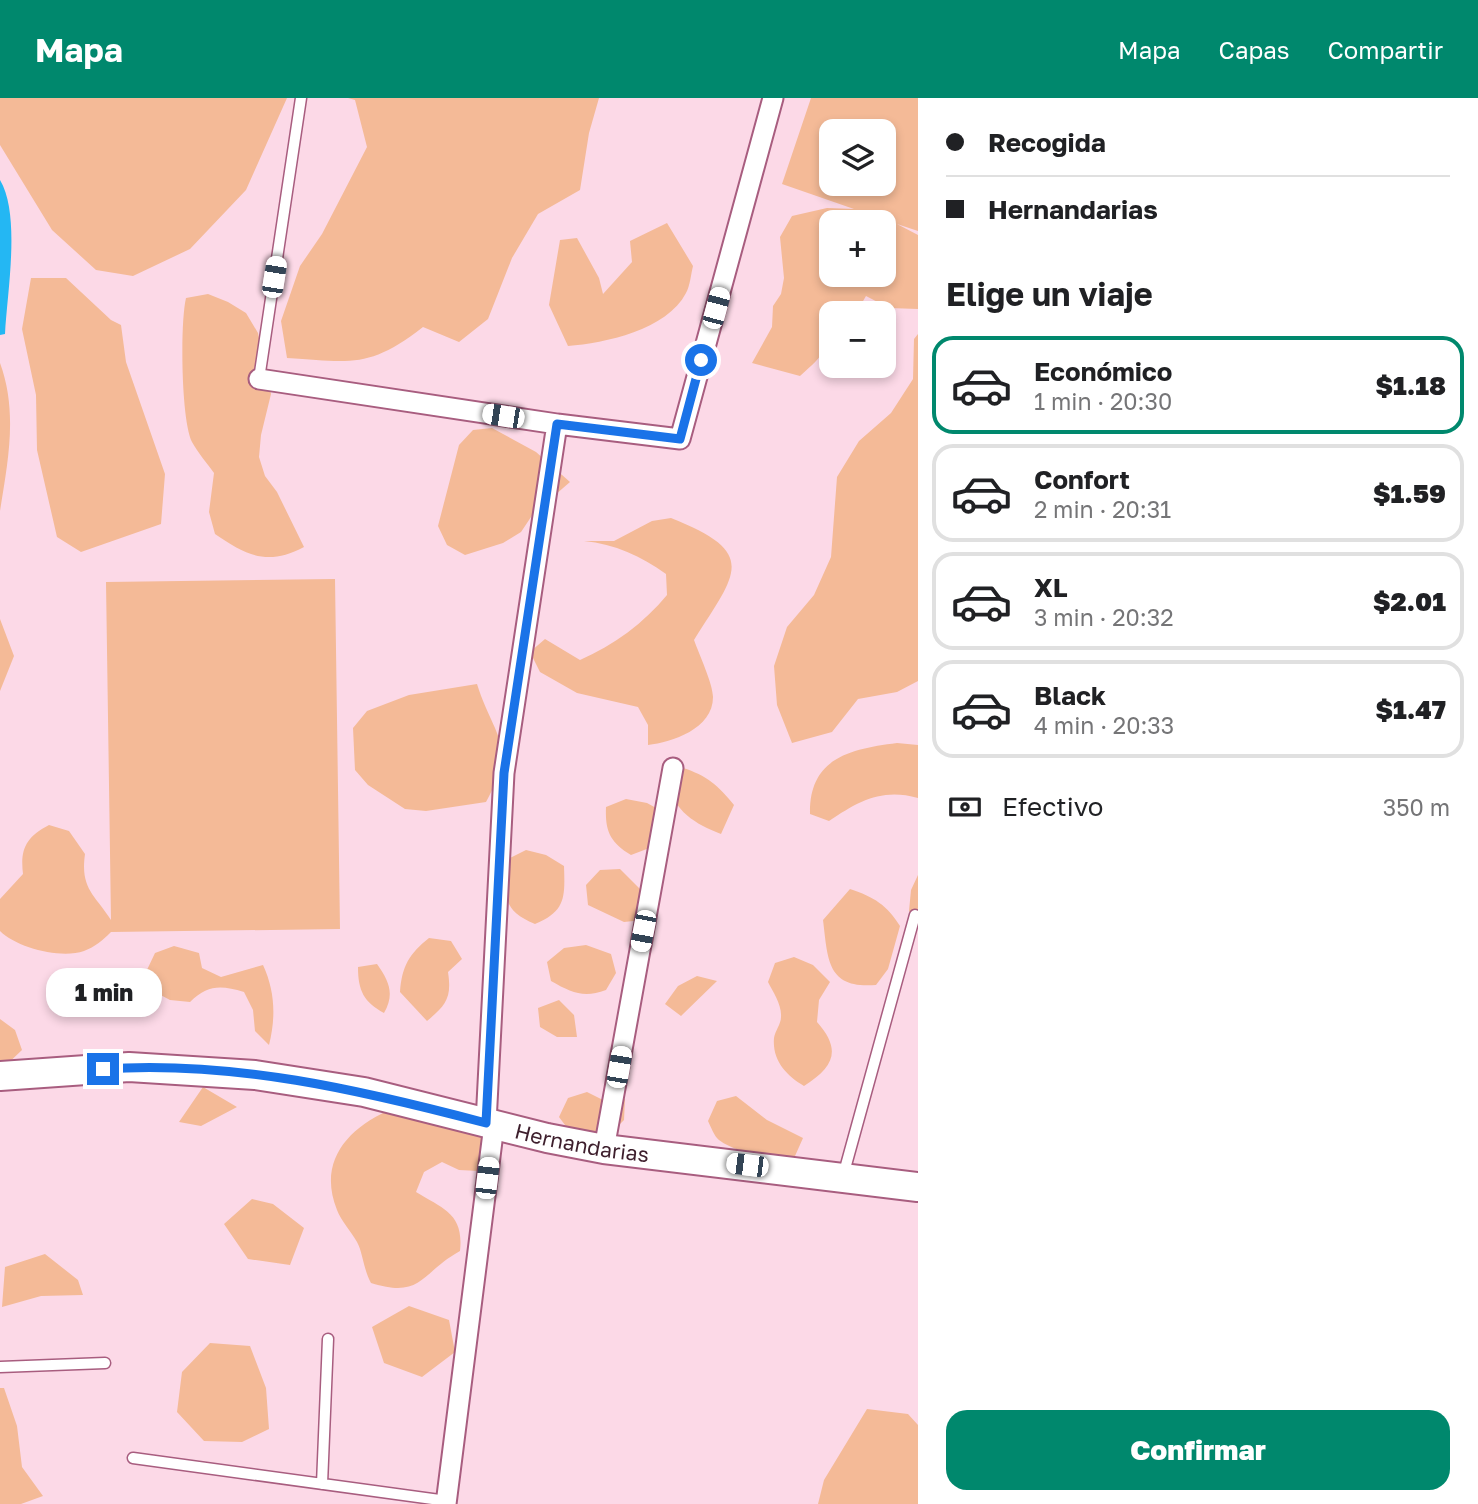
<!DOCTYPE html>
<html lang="es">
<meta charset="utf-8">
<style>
:root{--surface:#fff;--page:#f6f6f6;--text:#202124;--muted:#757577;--line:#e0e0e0;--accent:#00886d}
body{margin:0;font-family:"Golos Text",sans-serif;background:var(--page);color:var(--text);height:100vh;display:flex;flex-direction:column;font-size:26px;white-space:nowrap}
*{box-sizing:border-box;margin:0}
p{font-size:23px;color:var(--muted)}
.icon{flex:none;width:38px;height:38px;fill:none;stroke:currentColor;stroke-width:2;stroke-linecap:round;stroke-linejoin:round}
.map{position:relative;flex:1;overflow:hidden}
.side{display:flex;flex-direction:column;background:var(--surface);width:560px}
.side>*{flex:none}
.guide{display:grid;align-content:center;height:154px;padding:0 28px;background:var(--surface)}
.fabs{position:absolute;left:819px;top:21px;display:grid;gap:14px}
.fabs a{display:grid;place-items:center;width:77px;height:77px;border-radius:14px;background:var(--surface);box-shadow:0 4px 10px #0003;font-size:35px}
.end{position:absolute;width:32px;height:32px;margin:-16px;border:9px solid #1a73e8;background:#fff;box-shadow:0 0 0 4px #fff}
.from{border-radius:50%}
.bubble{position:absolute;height:49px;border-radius:21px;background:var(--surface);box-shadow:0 4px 10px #0003;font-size:23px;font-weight:800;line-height:49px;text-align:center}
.car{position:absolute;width:21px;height:42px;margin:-21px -10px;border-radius:9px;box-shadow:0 0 5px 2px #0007;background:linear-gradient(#fff 24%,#345 0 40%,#fff 0 76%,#345 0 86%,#fff 0)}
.guide b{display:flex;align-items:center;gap:24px;height:66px;font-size:26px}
.guide b+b{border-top:2px solid var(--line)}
.guide i{width:18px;height:18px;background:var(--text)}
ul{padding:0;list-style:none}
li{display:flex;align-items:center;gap:21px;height:98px;margin:0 14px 10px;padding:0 14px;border:4px solid var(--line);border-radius:21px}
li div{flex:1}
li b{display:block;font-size:26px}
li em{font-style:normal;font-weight:800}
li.current{border-color:var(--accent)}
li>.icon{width:63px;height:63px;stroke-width:1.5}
h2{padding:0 28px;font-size:32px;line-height:84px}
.pay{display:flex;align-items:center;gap:18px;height:77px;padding:0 28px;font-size:26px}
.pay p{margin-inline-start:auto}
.primary-button{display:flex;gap:14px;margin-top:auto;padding:14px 28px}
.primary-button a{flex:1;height:80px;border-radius:21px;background:var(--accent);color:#fff;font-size:28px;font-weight:800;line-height:80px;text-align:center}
header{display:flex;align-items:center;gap:42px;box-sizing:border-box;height:98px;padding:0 35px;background:var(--accent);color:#fff}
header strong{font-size:33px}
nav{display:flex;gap:38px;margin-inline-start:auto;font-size:24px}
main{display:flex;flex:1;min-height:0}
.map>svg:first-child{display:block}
.green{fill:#f4ba97;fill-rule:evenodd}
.water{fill:#24b7f3}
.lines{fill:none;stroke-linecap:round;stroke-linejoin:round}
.lane-casing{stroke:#a85d7f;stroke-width:13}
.street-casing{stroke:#a85d7f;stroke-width:23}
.secondary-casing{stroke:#a85d7f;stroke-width:32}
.lane{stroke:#fff;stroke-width:10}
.street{stroke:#fff;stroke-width:19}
.secondary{stroke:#fff;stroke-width:28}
.route{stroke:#1a73e8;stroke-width:9}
.labels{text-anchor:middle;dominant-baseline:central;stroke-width:5;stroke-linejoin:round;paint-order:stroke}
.street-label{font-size:21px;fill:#3d1e2c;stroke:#fff}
</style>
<header>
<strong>Mapa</strong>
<nav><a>Mapa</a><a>Capas</a><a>Compartir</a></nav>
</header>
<main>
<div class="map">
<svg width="918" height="1406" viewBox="0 0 918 1406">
<rect width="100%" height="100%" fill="#fcd9e7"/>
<!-- green -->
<path class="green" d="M0 0H287L246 92 190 151 133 178 96 172 52 132 0 47Z
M348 0H599L589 35 580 92 538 116 512 160 488 221 459 244 423 229C369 271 351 264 287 260L281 223 300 168 322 136 367 49 355 2Z
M811 0H918V133L897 126 918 137V211L889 210 866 198 856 215H831C831 249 825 256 800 278L752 265 772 229 773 208 781 196 784 180 780 139 792 118 827 110 854 111 782 86ZM831 33H884V86H831ZM831 124H884V177H831Z
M667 125 693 168C691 176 690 188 686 195 667 232 605 245 568 248L549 207 560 142 577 140 599 180 603 196 632 164 630 143Z
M31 180H66L111 222 121 227 126 264 165 376 161 426 81 454 57 439 37 352 36 297 22 231Z
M208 196 228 204 246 215 258 235 271 296 261 337 259 359 265 378 277 394 304 449C268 468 247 458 215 436L209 414 214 375C207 365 198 355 192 344 181 322 180 225 186 200Z
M918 236V583L897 594 858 601 832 634 792 645 777 607 774 568 787 529 814 497 831 459 837 379 859 343 891 315 913 281 914 241Z
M0 265C18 314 8 363 0 413Z
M492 330 536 354 570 384 533 416 521 434 503 445 465 457 447 447 438 428 459 347 473 332Z
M671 420C759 455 737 474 694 542 699 556 713 586 713 599 713 631 672 644 648 647V627L638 609 577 595 540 574 530 554 545 541 580 562C614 547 644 525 667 497L666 476C641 458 615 446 584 443H614L652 423Z
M335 481 340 831 111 834C103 842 95 849 84 853 61 861 17 850 0 833V801L23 776C20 751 26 739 49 727L69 733 85 756C80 791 95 797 111 822L106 484Z
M0 521 14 558 0 593Z
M477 586C493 638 518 645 486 704L426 713 405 711 368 687 355 672 353 630 367 613 409 597Z
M897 645 918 647V700C882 690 859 703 829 723L810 716C809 660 850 651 897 645Z
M683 670C706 677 719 688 734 707L721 736C695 726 674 713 668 685Z
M626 701 647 705 667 716 652 749 631 757C610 744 605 733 606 709Z
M526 752 546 757 564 768C565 799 566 813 535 826 499 811 506 796 508 761Z
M620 771 650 801 652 821 624 824 588 807 586 787 600 772Z
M918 777V824L909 813 911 792Z
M850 791C874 799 887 807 900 828L888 871 876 887C827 891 828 862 823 822Z
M429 840 451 843 462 861 448 874C452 900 446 907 427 923L400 894C402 868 409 856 429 840Z
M586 847 611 856 616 875 606 892C584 900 572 895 551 883L547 864 564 850Z
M174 848 199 855 202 870 221 879 263 867C275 893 276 919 269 947L255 933 253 912 244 894C220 887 208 887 190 904L170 902 153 893 146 874 155 855Z
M794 859 813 867 830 884 819 902 817 924C842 952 834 969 804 988 787 978 772 963 774 940 775 933 781 926 781 919 782 907 773 894 768 884L775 865Z
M377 866C389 883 395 896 384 915 364 904 358 893 358 869Z
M697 878 717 883 681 918 665 906 678 888Z
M559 902 574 917 577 939H557L540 929 538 910Z
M0 921 15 932 22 952 0 973Z
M203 989 237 1009 201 1028 179 1024Z
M587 994 607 1004 625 1001 624 1022 609 1037 571 1035 559 1019 568 1000Z
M736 998 767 1022 803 1040 795 1058C772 1058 739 1057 719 1042 714 1038 711 1029 708 1023L717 1003Z
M387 1013 460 1023 498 1043 479 1073 459 1072 442 1064 424 1074 416 1094C444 1111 464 1116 460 1153 420 1175 423 1201 371 1185 363 1170 363 1155 357 1144 351 1133 341 1123 337 1112 318 1065 346 1032 387 1013Z
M252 1101 273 1106 304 1130 290 1167 248 1161 224 1126Z
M45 1156 78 1182 83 1197 41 1198 2 1209 5 1169Z
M409 1208 449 1222 455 1254 422 1279 384 1265 372 1229Z
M210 1245 250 1248 266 1290 269 1331 242 1344 204 1343 177 1314 182 1274Z
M0 1290H4L17 1328 22 1369 43 1398 21 1406H0Z
M867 1311 908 1316 918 1327V1406H818L824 1382Z"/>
<!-- water -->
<path class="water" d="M0 82C21 117 7 195 5 236L0 237Z"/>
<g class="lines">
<!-- lane casing -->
<g class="lane-casing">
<path id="lane" d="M259 281 301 0
M843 1078 915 817
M0 1269 105 1265
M133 1360 447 1403
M322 1386 328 1241"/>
</g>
<!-- street casing -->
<g class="street-casing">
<path id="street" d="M259 281 557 326 680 341 773 0
M486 1025 504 675 557 326
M604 1051 673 670
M446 1406 494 1027"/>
</g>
<!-- secondary casing -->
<g class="secondary-casing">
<g id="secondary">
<path id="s1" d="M0 978 129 969 255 977 364 994 547 1040 604 1051 918 1089"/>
</g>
</g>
<!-- lane -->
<use href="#lane" class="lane"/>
<!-- street -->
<use href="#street" class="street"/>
<!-- secondary -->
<use href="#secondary" class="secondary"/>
</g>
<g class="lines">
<!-- route -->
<path class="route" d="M103 971C232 962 361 992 486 1025L504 675 557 326 680 341 701 262"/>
</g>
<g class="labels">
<!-- street labels -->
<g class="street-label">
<text stroke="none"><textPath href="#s1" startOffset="590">Hernandarias</textPath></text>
</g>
</g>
</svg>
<div class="fabs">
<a><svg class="icon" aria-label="layers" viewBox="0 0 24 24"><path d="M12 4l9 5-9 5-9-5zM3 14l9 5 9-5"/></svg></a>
<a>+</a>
<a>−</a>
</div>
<i class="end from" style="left:701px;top:262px"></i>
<i class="end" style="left:103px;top:971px"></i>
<div class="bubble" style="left:46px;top:870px;width:116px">1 min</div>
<i class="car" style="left:274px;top:179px;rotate:9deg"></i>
<i class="car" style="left:716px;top:210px;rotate:15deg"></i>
<i class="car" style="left:503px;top:318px;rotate:279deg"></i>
<i class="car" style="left:643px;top:833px;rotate:191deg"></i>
<i class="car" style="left:619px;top:969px;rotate:10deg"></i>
<i class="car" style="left:747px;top:1067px;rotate:277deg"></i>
<i class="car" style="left:487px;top:1080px;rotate:7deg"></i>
</div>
<section class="side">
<div class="guide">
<b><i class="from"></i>Recogida</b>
<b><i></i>Hernandarias</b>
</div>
<h2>Elige un viaje</h2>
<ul>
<li class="current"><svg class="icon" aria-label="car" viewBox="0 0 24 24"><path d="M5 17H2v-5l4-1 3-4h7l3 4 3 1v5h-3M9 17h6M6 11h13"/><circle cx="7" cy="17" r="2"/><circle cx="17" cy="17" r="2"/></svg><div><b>Económico</b><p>1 min · 20:30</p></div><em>$1.18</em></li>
<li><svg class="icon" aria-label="car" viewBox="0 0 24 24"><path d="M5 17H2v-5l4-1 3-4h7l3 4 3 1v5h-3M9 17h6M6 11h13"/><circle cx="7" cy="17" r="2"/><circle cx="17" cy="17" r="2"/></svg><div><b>Confort</b><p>2 min · 20:31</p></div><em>$1.59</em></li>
<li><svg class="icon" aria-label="car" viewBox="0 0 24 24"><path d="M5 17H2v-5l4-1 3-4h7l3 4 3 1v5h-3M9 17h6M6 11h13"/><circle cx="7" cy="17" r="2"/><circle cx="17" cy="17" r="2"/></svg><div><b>XL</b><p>3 min · 20:32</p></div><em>$2.01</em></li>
<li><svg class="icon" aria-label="car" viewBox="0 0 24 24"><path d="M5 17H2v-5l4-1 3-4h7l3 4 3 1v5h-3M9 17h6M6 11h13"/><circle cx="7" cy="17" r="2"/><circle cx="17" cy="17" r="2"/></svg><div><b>Black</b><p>4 min · 20:33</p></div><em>$1.47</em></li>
</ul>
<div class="pay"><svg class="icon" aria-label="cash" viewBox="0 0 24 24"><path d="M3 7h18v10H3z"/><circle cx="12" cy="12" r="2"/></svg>Efectivo<p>350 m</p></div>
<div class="primary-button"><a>Confirmar</a></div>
</section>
</main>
